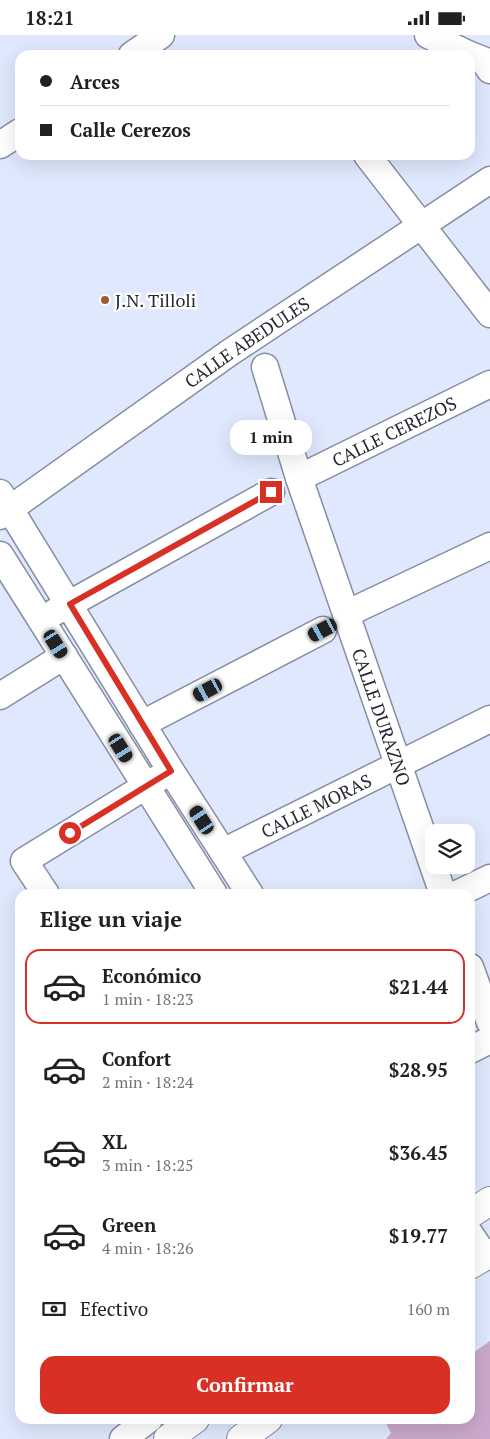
<!DOCTYPE html>
<html lang="es">
<meta charset="utf-8">
<style>
:root{--surface:#fff;--page:#f6f6f6;--text:#202124;--muted:#757577;--line:#e0e0e0;--accent:#d93025}
body{margin:0;font-family:"PT Serif",serif;background:var(--page);color:var(--text);height:100vh;display:flex;flex-direction:column;font-size:19px;white-space:nowrap}
*{box-sizing:border-box;margin:0}
p{font-size:16px;color:var(--muted)}
.icon{flex:none;width:28px;height:28px;fill:none;stroke:currentColor;stroke-width:2;stroke-linecap:round;stroke-linejoin:round}
.map{position:relative;flex:1;overflow:hidden}
.side{position:absolute;left:15px;top:854px;width:460px;height:535px;display:flex;flex-direction:column;background:var(--surface);border-radius:15px;box-shadow:0 5px 20px #0002}
.side>*{flex:none}
.hud{position:absolute;left:15px;top:15px;width:460px;height:110px;border-radius:15px;box-shadow:0 5px 20px #0002;display:grid;align-content:center;height:110px;padding:0 25px;background:var(--surface)}
.controls{position:absolute;left:425px;top:789px;display:grid;gap:10px}
.controls a{display:grid;place-items:center;width:50px;height:50px;border-radius:10px;background:var(--surface);box-shadow:0 5px 20px #0002;font-size:25px}
.end{position:absolute;width:22px;height:22px;margin:-11px;border:6px solid #d93025;background:#fff;box-shadow:0 0 0 2px #fff}
.from{border-radius:50%}
.bubble{position:absolute;height:35px;border-radius:15px;background:var(--surface);box-shadow:0 5px 20px #0002;font-size:16px;font-weight:600;line-height:35px;text-align:center}
.car{position:absolute;width:15px;height:30px;margin:-15px -8px;border-radius:6px;box-shadow:0 0 4px 1px #0007;background:linear-gradient(#222 24%,#8ab4d8 0 40%,#222 0 76%,#8ab4d8 0 86%,#222 0)}
.hud b{display:flex;align-items:center;gap:18px;height:48px;font-size:19px}
.hud b+b{border-top:1px solid var(--line)}
.hud i{width:12px;height:12px;background:var(--text)}
ul{padding:0;list-style:none}
li{display:flex;align-items:center;gap:15px;height:75px;margin:0 10px 8px;padding:0 15px;border:2px solid transparent;border-radius:15px}
li div{flex:1}
li b{display:block;font-size:19px}
li em{font-style:normal;font-weight:600}
li.active{border-color:var(--accent)}
li>.icon{width:45px;height:45px;stroke-width:1.5}
h2{padding:0 25px;font-size:22px;line-height:60px}
.pay{display:flex;align-items:center;gap:12px;height:55px;padding:0 25px;font-size:19px}
.pay p{margin-inline-start:auto}
.button{display:flex;gap:10px;margin-top:auto;padding:10px 25px}
.button a{flex:1;height:58px;border-radius:15px;background:var(--accent);color:#fff;font-size:20px;font-weight:600;line-height:58px;text-align:center}
.status{display:flex;justify-content:space-between;align-items:center;height:35px;padding:0 25px;background:var(--surface);direction:ltr}
.status svg{height:14px;fill:currentColor}
.map>svg:first-child{display:block}
.green{fill:#caa8cb}
.lines{fill:none;stroke-linecap:round;stroke-linejoin:round}
.minor-casing{stroke:#868ea1;stroke-width:29}
.secondary-casing{stroke:#868ea1;stroke-width:30}
.minor{stroke:#fff;stroke-width:26}
.secondary{stroke:#fff;stroke-width:28}
.route{stroke:#d93025;stroke-width:6}
.poi-dot{fill:#a15c30;stroke:#fff;stroke-width:2}
.labels{text-anchor:middle;dominant-baseline:central;stroke-width:4.5;stroke-linejoin:round;paint-order:stroke}
.poi-label{font-size:18px;fill:#252830;stroke:#fff;text-anchor:start}
.street-label{font-size:18px;fill:#252830;stroke:#fff}
</style>
<div class="status"><b>18:21</b><svg viewBox="0 0 49 12"><path d="M0 12V9h3v3zM5 12V6h3v6zM10 12V3h3v9zM15 12V0h3v12zM26 1h20v11H26zM47 4h2v5h-2z"/></svg></div>
<div class="map">
<svg width="490" height="1404" viewBox="0 0 490 1404">
<rect width="100%" height="100%" fill="#dfe8fd"/>
<!-- green -->
<path class="green" d="M490 1306V1404H386L391 1398 384 1384H470V1320Z"/>
<g class="lines">
<!-- minor casing -->
<g class="minor-casing">
<g id="minor">
<path d="M428 0 470 20"/>
<path d="M132 20 161 0"/>
<path d="M470 20 483 25 490 35"/>
<path d="M0 110 20 97"/>
<path d="M367 120 490 279"/>
<path id="s1" d="M265 332 299 443 443 859"/>
<path id="s2" d="M299 443 490 349"/>
<path d="M0 458 171 736 250 859"/>
<path id="s3" d="M0 481 229 318 490 145"/>
<path d="M0 520 214 859"/>
<path d="M55 577 271 457"/>
<path d="M346 579 490 511"/>
<path d="M0 661 64 621"/>
<path d="M142 689 323 595"/>
<path id="s4" d="M223 817 490 684"/>
<path d="M46 859 24 826 159 743"/>
<path d="M457 859 490 843"/>
<path d="M470 932 490 987"/>
<path d="M470 1015 490 1005"/>
<path d="M470 1199 485 1222"/>
<path d="M123 1404 149 1384"/>
</g>
</g>
<!-- secondary casing -->
<g class="secondary-casing">
<path id="secondary" d="M470 1179 490 1166
M470 1230 490 1218
M168 1404 195 1384
M241 1404 268 1384"/>
</g>
<!-- minor -->
<use href="#minor" class="minor"/>
<!-- secondary -->
<use href="#secondary" class="secondary"/>
</g>
<g class="lines">
<!-- route -->
<path class="route" d="M70 798 171 736 70 569 271 457"/>
</g>
<!-- markers -->
<circle class="poi-dot" cx="105" cy="265" r="5"/>
<g class="labels">
<!-- poi labels -->
<g class="poi-label">
<text x="115" y="265">J.N. Tilloli</text>
</g>
<!-- street labels -->
<g class="street-label">
<text stroke="none"><textPath href="#s3" startOffset="302">CALLE ABEDULES</textPath></text>
<text stroke="none"><textPath href="#s2" startOffset="106">CALLE CEREZOS</textPath></text>
<text stroke="none"><textPath href="#s1" startOffset="369">CALLE DURAZNO</textPath></text>
<text stroke="none"><textPath href="#s4" startOffset="104">CALLE MORAS</textPath></text>
</g>
</g>
</svg>
<div class="controls">
<a><svg class="icon" aria-label="layers" viewBox="0 0 24 24"><path d="M12 4l9 5-9 5-9-5zM3 14l9 5 9-5"/></svg></a>
</div>
<i class="end from" style="left:70px;top:798px"></i>
<i class="end" style="left:271px;top:457px"></i>
<div class="bubble" style="left:230px;top:385px;width:82px">1 min</div>
<i class="car" style="left:323px;top:595px;rotate:242deg"></i>
<i class="car" style="left:56px;top:609px;rotate:148deg"></i>
<i class="car" style="left:208px;top:655px;rotate:242deg"></i>
<i class="car" style="left:121px;top:713px;rotate:148deg"></i>
<i class="car" style="left:202px;top:785px;rotate:327deg"></i>
<div class="hud">
<b><i class="from"></i>Arces</b>
<b><i></i>Calle Cerezos</b>
</div>
<section class="side">
<h2>Elige un viaje</h2>
<ul>
<li class="active"><svg class="icon" aria-label="car" viewBox="0 0 24 24"><path d="M5 17H2v-5l4-1 3-4h7l3 4 3 1v5h-3M9 17h6M6 11h13"/><circle cx="7" cy="17" r="2"/><circle cx="17" cy="17" r="2"/></svg><div><b>Económico</b><p>1 min · 18:23</p></div><em>$21.44</em></li>
<li><svg class="icon" aria-label="car" viewBox="0 0 24 24"><path d="M5 17H2v-5l4-1 3-4h7l3 4 3 1v5h-3M9 17h6M6 11h13"/><circle cx="7" cy="17" r="2"/><circle cx="17" cy="17" r="2"/></svg><div><b>Confort</b><p>2 min · 18:24</p></div><em>$28.95</em></li>
<li><svg class="icon" aria-label="car" viewBox="0 0 24 24"><path d="M5 17H2v-5l4-1 3-4h7l3 4 3 1v5h-3M9 17h6M6 11h13"/><circle cx="7" cy="17" r="2"/><circle cx="17" cy="17" r="2"/></svg><div><b>XL</b><p>3 min · 18:25</p></div><em>$36.45</em></li>
<li><svg class="icon" aria-label="car" viewBox="0 0 24 24"><path d="M5 17H2v-5l4-1 3-4h7l3 4 3 1v5h-3M9 17h6M6 11h13"/><circle cx="7" cy="17" r="2"/><circle cx="17" cy="17" r="2"/></svg><div><b>Green</b><p>4 min · 18:26</p></div><em>$19.77</em></li>
</ul>
<div class="pay"><svg class="icon" aria-label="cash" viewBox="0 0 24 24"><path d="M3 7h18v10H3z"/><circle cx="12" cy="12" r="2"/></svg>Efectivo<p>160 m</p></div>
<div class="button"><a>Confirmar</a></div>
</section>
</div>
